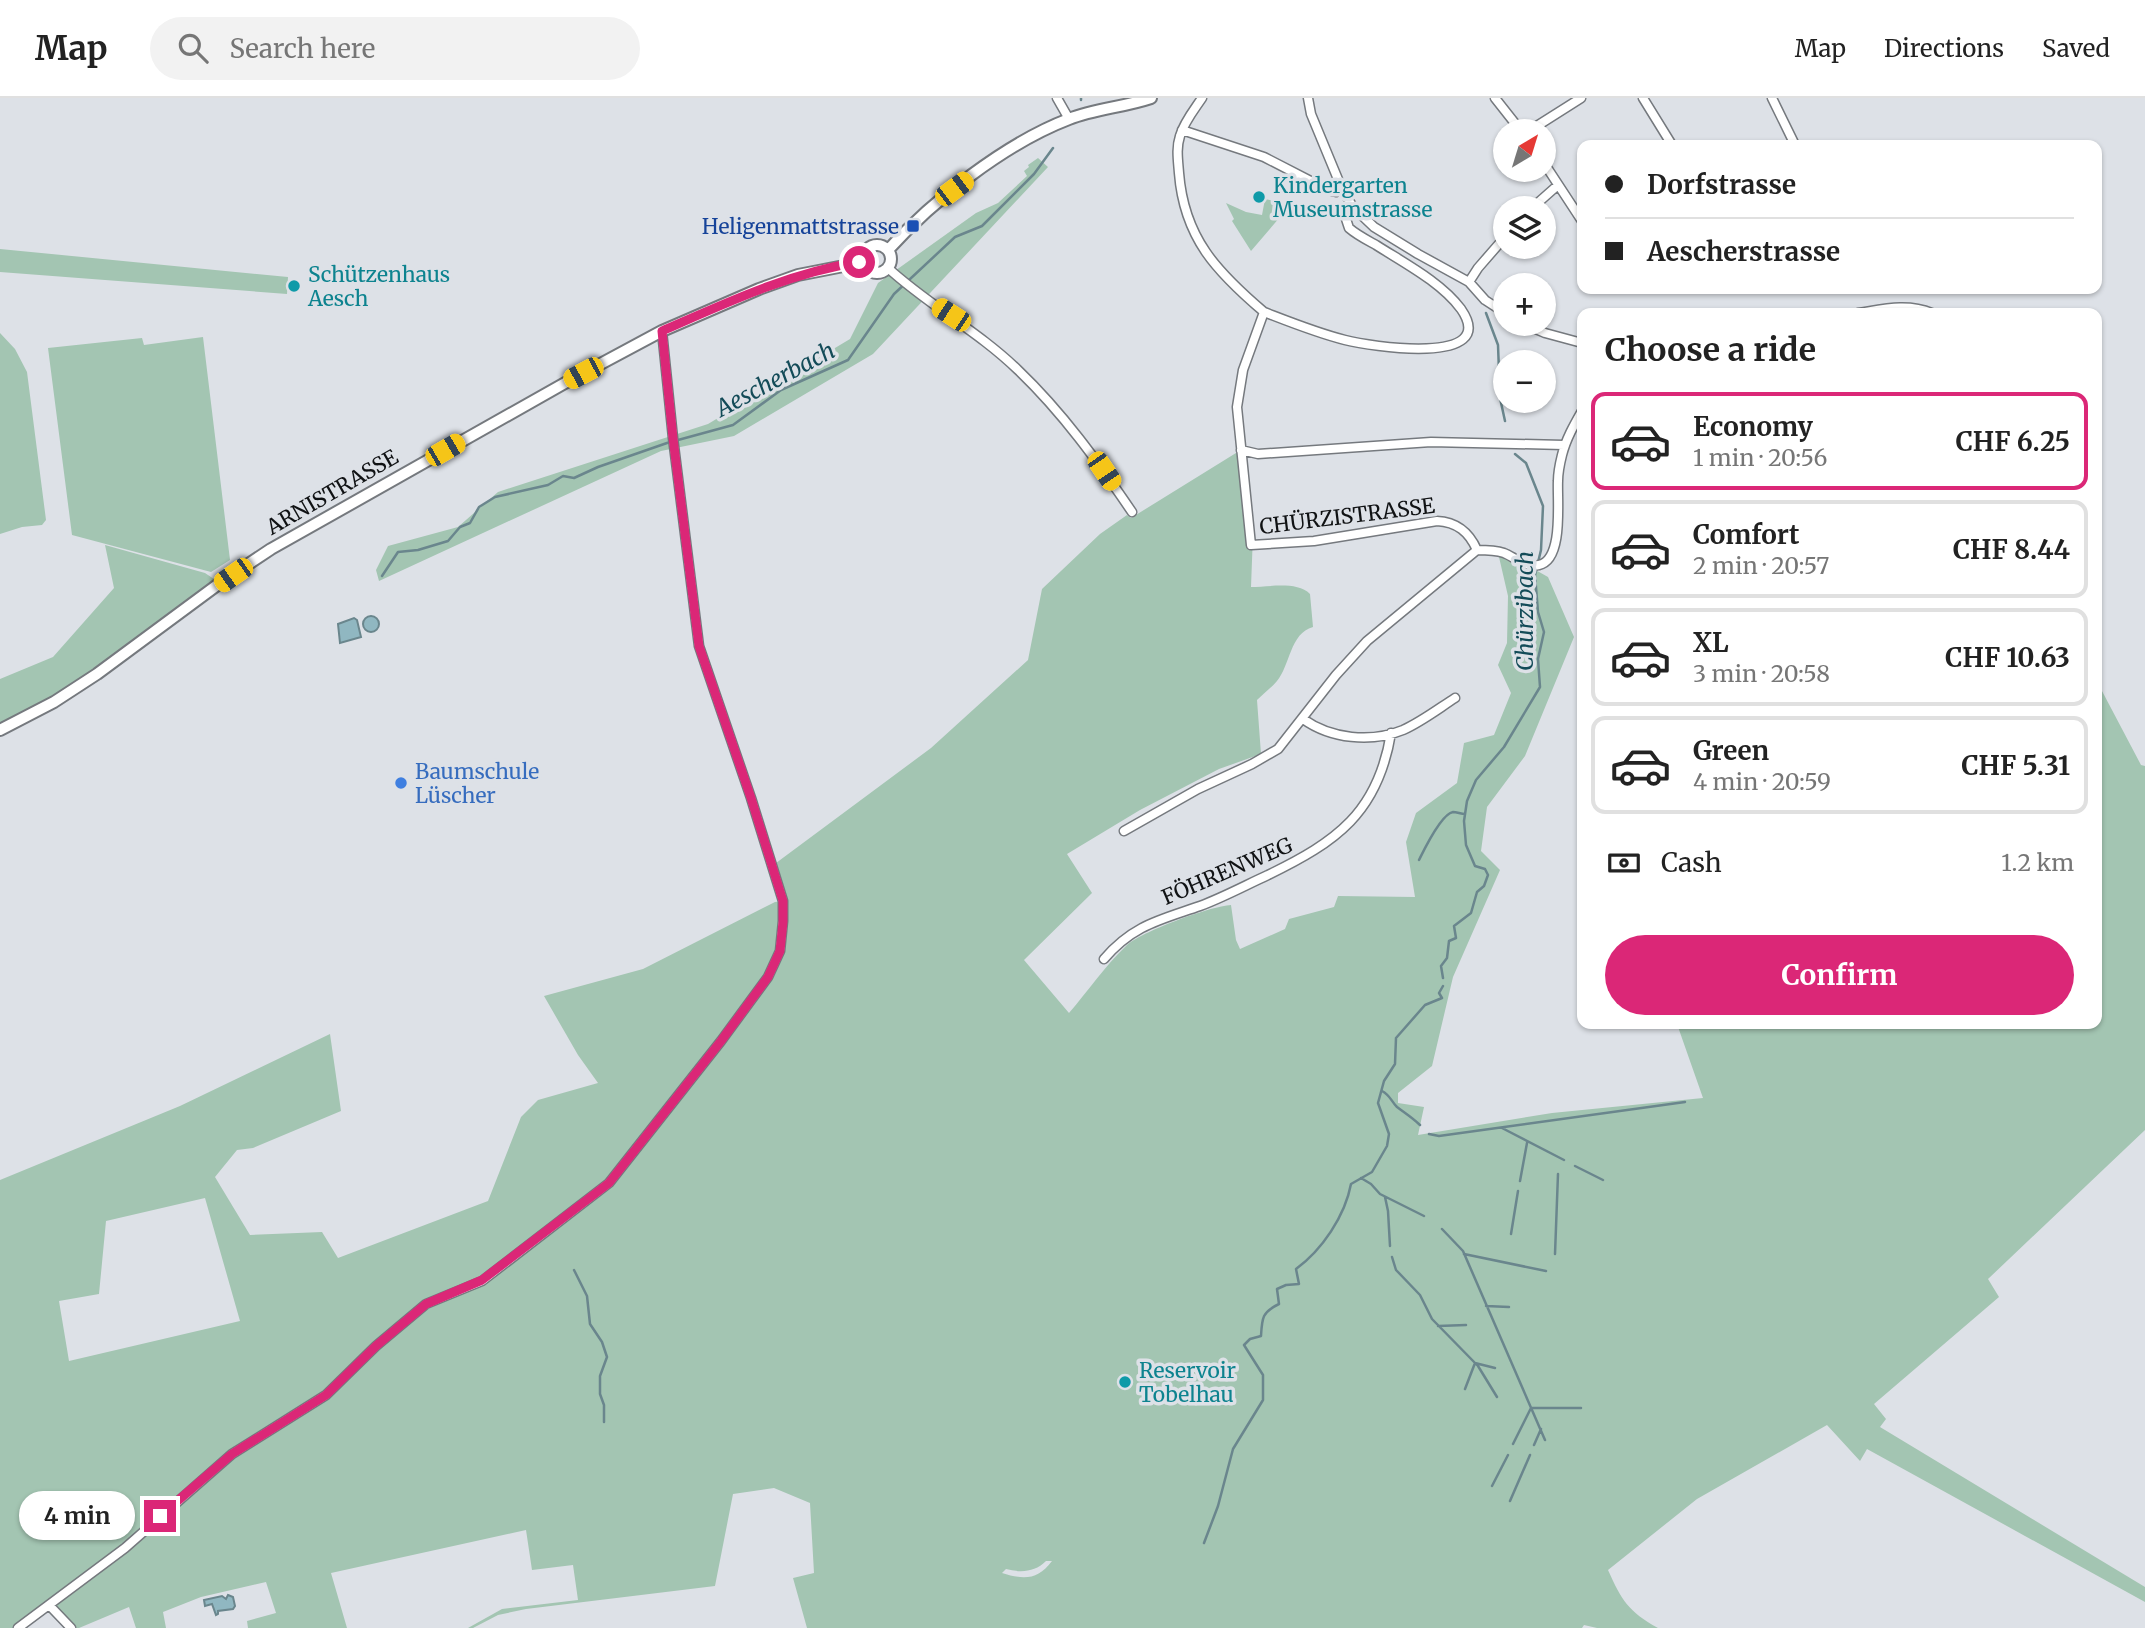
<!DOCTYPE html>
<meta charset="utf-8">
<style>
:root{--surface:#fff;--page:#f2f2f2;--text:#222;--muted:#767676;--line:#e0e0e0;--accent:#db2777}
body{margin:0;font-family:Merriweather,serif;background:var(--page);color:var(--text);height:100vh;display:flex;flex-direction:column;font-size:26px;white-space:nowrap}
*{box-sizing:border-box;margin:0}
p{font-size:23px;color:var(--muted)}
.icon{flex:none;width:38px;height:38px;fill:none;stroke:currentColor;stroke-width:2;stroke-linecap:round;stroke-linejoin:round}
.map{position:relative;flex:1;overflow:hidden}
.side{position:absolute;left:1577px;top:210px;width:525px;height:721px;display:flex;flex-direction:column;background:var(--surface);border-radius:14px;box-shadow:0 2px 5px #0004}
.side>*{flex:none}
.hud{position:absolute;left:1577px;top:42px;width:525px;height:154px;border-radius:14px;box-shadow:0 2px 5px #0004;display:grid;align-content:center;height:154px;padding:0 28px;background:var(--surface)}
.needle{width:46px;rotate:38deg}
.controls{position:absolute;left:1493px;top:21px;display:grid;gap:14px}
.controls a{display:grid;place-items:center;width:63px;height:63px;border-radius:50%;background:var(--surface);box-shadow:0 2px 5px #0004;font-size:35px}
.end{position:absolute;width:32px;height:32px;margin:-16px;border:9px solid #db2777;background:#fff;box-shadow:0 0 0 4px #fff}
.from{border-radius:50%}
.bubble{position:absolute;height:49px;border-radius:24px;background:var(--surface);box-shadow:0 2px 5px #0004;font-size:23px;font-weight:700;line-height:49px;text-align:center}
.car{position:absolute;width:21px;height:42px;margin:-21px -10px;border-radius:9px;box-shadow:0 0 5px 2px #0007;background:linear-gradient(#f5c518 24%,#345 0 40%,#f5c518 0 76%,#345 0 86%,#f5c518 0)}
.hud b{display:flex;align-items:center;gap:24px;height:66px;font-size:26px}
.hud b+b{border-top:2px solid var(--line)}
.hud i{width:18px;height:18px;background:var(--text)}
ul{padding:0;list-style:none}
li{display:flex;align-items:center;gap:21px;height:98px;margin:0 14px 10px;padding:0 14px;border:4px solid var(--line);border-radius:14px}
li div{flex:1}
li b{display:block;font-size:26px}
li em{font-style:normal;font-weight:700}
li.on{border-color:var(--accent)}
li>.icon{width:63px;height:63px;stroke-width:1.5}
h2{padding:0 28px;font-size:32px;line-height:84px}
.pay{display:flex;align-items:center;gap:18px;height:77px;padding:0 28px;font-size:26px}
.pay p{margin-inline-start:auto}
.action{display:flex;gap:14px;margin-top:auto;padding:14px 28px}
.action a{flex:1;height:80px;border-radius:42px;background:var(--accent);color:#fff;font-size:28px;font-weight:700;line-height:80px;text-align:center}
header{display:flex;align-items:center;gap:42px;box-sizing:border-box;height:98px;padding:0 35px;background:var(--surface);border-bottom:2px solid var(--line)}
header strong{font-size:33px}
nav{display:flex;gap:38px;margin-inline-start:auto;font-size:24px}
.search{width:490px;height:63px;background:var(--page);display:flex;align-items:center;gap:18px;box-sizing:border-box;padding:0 24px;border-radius:38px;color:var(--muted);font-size:26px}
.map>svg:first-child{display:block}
.green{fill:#a3c5b2;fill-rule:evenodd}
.water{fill:#90b7c1;stroke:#6a868d;stroke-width:2}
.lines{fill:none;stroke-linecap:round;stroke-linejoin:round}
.stream{stroke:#6a868d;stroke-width:2.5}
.minor-casing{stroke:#75797e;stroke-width:11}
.tertiary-casing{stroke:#75797e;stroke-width:14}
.minor{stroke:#fff;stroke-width:8}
.tertiary{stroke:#fff;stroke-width:10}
.route{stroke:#db2777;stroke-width:9}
.culture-dot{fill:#0f9aa8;stroke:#dde1e7;stroke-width:2.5}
.transit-dot{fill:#1a4fb4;stroke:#dde1e7;stroke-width:2.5}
.shop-dot{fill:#3f7fe0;stroke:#dde1e7;stroke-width:2.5}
.labels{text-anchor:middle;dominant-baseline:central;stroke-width:7;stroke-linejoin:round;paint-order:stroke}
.culture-label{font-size:21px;fill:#0d838f;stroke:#dde1e7;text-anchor:start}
.transit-label{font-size:21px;fill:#164399;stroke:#dde1e7;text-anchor:end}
.street-label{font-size:21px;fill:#101214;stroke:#dde1e7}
.shop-label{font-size:21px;fill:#366cbe;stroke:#dde1e7;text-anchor:start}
.water-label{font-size:23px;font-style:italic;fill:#134b58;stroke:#dde1e7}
</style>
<header>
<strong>Map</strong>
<div class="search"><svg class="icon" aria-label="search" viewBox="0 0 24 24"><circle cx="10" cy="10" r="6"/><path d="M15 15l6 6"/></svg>Search here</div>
<nav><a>Map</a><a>Directions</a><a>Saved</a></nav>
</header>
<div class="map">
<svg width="2145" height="1530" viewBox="0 0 2145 1530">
<rect width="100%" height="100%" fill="#dde1e7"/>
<!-- green -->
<path class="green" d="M1038 60 1048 69 873 256 734 338 661 353 379 483 376 472 388 448 458 429 498 394 708 326 850 241 878 185 976 115 998 105 1027 78 1024 73 1029 69 1028 67Z
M1265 101 1284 105 1286 112 1251 153 1232 123 1234 121 1226 105 1246 114 1262 117Z
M0 151 288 179 287 196 0 174Z
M0 235 15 251 27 274 46 422 42 427 22 429 0 436Z
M203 239 230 462 211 474 72 437 48 250 142 240 144 247Z
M1236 355 1245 360 1253 436 1251 489C1269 489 1297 483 1310 496L1313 529C1290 535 1290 568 1277 583 1271 590 1263 596 1257 602L1261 656 1219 671 1140 712 1067 756 1092 795 1024 862 1069 915C1088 893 1105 868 1126 848 1140 834 1211 808 1231 807L1236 842 1240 851 1285 831 1289 821 1334 809 1338 798 1415 799 1406 744 1416 715 1457 685 1464 645 1494 637 1511 595 1498 567 1507 545 1508 498 1499 459 1518 462 1548 479 1574 539 1525 658 1487 709 1481 753 1500 772 1453 879 1432 968 1398 995V1005L1424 1009 1418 1037 1552 1015 1703 1000 1677 926H2096V598L2102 593 2141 667 2145 668V1032L1988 1181 1999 1199 1874 1306 1886 1321 1880 1329 2145 1489V1504L1867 1351 1860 1363 1827 1327 1697 1401 1608 1472C1622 1503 1628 1513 1658 1530H1597L1584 1527 1582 1530H807L793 1480 814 1475 810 1405 774 1390 733 1396 715 1488 526 1511 498 1517 473 1530H468L502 1511 578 1502 573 1467 532 1472 526 1432 331 1475 347 1530H248L247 1523 276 1515 266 1484 201 1499 163 1514 166 1530H136L129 1509 79 1530H65L47 1513 24 1530H0V1082L180 1008 330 936 341 1013 253 1050 237 1052 215 1079 250 1137 322 1134 338 1160 488 1103 521 1019 538 1002 598 985 578 957 544 898 643 871 775 804 783 803 772 768 931 650 1028 562 1042 491 1100 436 1127 417 1131 420ZM205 1100 240 1223 69 1263 59 1203 99 1196 106 1123ZM1046 1463H1052C1038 1482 1024 1482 1002 1475L1006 1471C1021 1475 1035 1474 1046 1463Z
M105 447 205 475 220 485 97 576 0 632V581L53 559 114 490Z"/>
<!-- water -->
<path class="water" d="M363 526a8 8 0 1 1 16 0a8 8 0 1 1-16 0Z
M354 520 357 522 361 539 340 545 338 526Z
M228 1497 233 1499 235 1508 233 1511 218 1513V1516L216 1517 212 1506 205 1508 204 1502 222 1498 226 1501Z"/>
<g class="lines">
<!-- stream -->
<path class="stream" d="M1081 0V2
M1486 215 1498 247 1500 300 1505 323
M382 478 398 454 418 452 448 443 460 429 470 425 479 409 495 399 548 387 563 378 574 380 598 369 667 345 733 327 781 292 848 262 894 196 955 139 982 128 1034 76 1053 50
M1419 762C1424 752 1441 716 1453 714 1457 714 1461 716 1465 716
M1443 880 1441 868 1447 860 1449 843 1456 840 1454 828 1471 815 1477 794 1484 788 1488 777 1485 771 1475 768 1466 747 1464 723 1467 703 1476 682 1504 649 1540 589 1538 561 1544 534 1538 514 1535 477 1541 452 1543 408 1526 365 1515 356
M1382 993C1390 997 1391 1003 1397 1009 1405 1015 1413 1020 1420 1027
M1502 1030 1564 1062
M1429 1036 1439 1038 1685 1004
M1575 1068 1603 1082
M1361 1080 1371 1086 1380 1096 1424 1118
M1520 1083 1527 1045
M1385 1099 1388 1113 1390 1148
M1442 1131 1463 1153 1545 1342
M1511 1136 1518 1093
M1464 1156 1546 1173
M1555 1156 1558 1076
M1392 1159 1396 1172 1420 1197 1432 1221 1478 1268 1497 1299
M574 1172 587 1198 590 1226 602 1244 607 1259 600 1278V1296L604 1307V1324
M1486 1208 1509 1209
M1438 1228 1466 1227
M1465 1291 1475 1265 1495 1270
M1513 1346 1531 1310H1581
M1534 1347 1541 1331
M1492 1388 1508 1357
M1510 1403 1530 1357
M1204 1445 1218 1408 1233 1351 1263 1302V1277L1244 1247 1250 1241 1261 1238C1262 1220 1262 1214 1279 1206L1277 1191 1286 1187 1299 1186 1296 1171C1322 1152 1345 1118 1351 1086L1372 1074 1387 1048 1389 1036 1378 1005 1384 983 1395 966 1396 940 1425 907 1442 900 1439 895 1443 888"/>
<!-- minor casing -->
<g class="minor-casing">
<path id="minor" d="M1057 0 1069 21
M1202 0C1194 12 1184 24 1180 38 1176 50 1178 62 1179 75 1184 140 1217 174 1264 214L1243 272 1237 309 1251 447 1314 443 1437 423C1457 424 1469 434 1477 452
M1308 0 1311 16 1342 91 1353 109 1374 129 1418 156 1469 184 1485 202 1505 215
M1495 0 1521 33
M1643 0 1672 47
M1772 0 1795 47
M1182 32 1264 59 1328 92 1336 94 1342 91
M1529 33 1581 0
M1544 65 1582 123
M1532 110 1558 87
M888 170C928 207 978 233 1018 272 1063 315 1098 364 1132 414
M1469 184 1478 170 1505 139
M1264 214C1290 224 1317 235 1345 242 1368 248 1501 269 1461 211 1441 184 1404 165 1376 147 1367 142 1357 137 1349 130L1346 121 1353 109
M1858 215C1884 211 1907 205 1932 215
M1524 226 1545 235 1582 245
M1241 352 1258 356 1431 344 1564 347
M1303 621C1331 641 1371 645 1403 632 1421 624 1438 611 1455 600
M1124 733 1198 691 1252 666 1278 651 1336 577 1367 543 1477 452C1486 452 1495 452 1504 455 1514 459 1527 470 1539 467 1564 462 1557 402 1558 383 1558 374 1560 365 1562 357 1566 341 1574 327 1582 313
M1104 861C1133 827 1160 822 1200 808 1224 799 1246 787 1268 777 1336 744 1378 715 1391 635
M49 1507 71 1530
M18 1530 125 1450 232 1356 326 1297 376 1248 426 1206 482 1183 609 1085 721 943 768 879 780 853 783 823V803L751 700 699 548 673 340 662 233"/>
</g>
<!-- tertiary casing -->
<g class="tertiary-casing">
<path id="tertiary" d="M863 161a14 14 0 1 1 28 0a14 14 0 1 1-28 0Z
M888 152C933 102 1006 45 1069 21 1095 11 1124 9 1151 0
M0 632 54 604 97 576 220 485 271 451 565 285 662 233 759 191 798 177 864 164"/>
</g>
<!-- minor -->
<use href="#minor" class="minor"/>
<!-- tertiary -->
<use href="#tertiary" class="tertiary"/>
</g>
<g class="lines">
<!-- route -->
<path class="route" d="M160 1418 232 1356 326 1297 376 1248 426 1206 482 1182 609 1085 721 943 768 879 780 853 783 824V803L751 700 699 548 673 340 662 233C726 205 789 175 859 164"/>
</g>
<!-- markers -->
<g class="culture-dot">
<circle cx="1259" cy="99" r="7"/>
<circle cx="294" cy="188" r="7"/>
<circle cx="1125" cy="1284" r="7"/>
</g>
<rect class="transit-dot" x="906" y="121" width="14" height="14" rx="3.5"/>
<circle class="shop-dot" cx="401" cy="685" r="7"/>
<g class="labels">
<!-- culture labels -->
<g class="culture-label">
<text x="1273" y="87">Kindergarten<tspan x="1273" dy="24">Museumstrasse</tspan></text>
<text x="308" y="176">Schützenhaus<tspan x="308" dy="24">Aesch</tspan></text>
<text x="1139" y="1272">Reservoir<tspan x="1139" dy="24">Tobelhau</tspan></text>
</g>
<!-- transit labels -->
<g class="transit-label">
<text x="899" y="128">Heligenmattstrasse</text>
</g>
<!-- street labels -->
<g class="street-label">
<text transform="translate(332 394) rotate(-30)">ARNISTRASSE</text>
<text transform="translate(1347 418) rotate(-7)">CHÜRZISTRASSE</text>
<text transform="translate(1227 773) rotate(-23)">FÖHRENWEG</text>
</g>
<!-- shop labels -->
<g class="shop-label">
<text x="415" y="673">Baumschule<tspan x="415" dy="24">Lüscher</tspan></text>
</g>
<!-- water labels -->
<g class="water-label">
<text transform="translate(775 281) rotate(-28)">Aescherbach</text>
<text transform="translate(1524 513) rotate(-90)">Chürzibach</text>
</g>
</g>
</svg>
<div class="controls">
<a><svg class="needle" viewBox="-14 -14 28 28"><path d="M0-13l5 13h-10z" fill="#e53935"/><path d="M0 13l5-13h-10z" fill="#767676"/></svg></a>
<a><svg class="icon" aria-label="layers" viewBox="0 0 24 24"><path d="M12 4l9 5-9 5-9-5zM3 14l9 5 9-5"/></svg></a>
<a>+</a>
<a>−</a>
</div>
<i class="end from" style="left:859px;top:164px"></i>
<i class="end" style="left:160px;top:1418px"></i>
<div class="bubble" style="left:19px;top:1393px;width:116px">4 min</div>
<i class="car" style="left:954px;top:91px;rotate:53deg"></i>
<i class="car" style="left:951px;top:217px;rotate:303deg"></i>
<i class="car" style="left:583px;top:275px;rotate:242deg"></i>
<i class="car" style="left:445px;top:352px;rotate:60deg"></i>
<i class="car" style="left:1104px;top:373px;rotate:146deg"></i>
<i class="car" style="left:233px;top:477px;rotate:235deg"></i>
<div class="hud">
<b><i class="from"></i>Dorfstrasse</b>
<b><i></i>Aescherstrasse</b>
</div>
<section class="side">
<h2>Choose a ride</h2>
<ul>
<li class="on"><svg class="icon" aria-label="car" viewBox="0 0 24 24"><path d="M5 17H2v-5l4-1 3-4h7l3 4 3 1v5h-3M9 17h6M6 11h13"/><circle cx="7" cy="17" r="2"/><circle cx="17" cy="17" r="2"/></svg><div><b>Economy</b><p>1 min · 20:56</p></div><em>CHF 6.25</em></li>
<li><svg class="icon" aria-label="car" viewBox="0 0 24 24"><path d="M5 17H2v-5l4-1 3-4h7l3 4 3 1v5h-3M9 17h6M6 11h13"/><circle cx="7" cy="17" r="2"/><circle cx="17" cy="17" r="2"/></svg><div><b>Comfort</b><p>2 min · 20:57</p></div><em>CHF 8.44</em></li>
<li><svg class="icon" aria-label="car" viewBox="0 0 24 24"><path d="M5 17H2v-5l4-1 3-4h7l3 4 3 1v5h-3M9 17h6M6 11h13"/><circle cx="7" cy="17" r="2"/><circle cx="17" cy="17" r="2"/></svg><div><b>XL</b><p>3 min · 20:58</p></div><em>CHF 10.63</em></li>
<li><svg class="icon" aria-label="car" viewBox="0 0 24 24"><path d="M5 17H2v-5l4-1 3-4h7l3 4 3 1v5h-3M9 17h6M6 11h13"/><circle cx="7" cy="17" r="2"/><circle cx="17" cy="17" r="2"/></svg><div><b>Green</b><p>4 min · 20:59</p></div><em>CHF 5.31</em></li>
</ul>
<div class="pay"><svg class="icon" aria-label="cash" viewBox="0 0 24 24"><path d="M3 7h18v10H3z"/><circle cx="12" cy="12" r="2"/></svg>Cash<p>1.2 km</p></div>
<div class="action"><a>Confirm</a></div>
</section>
</div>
